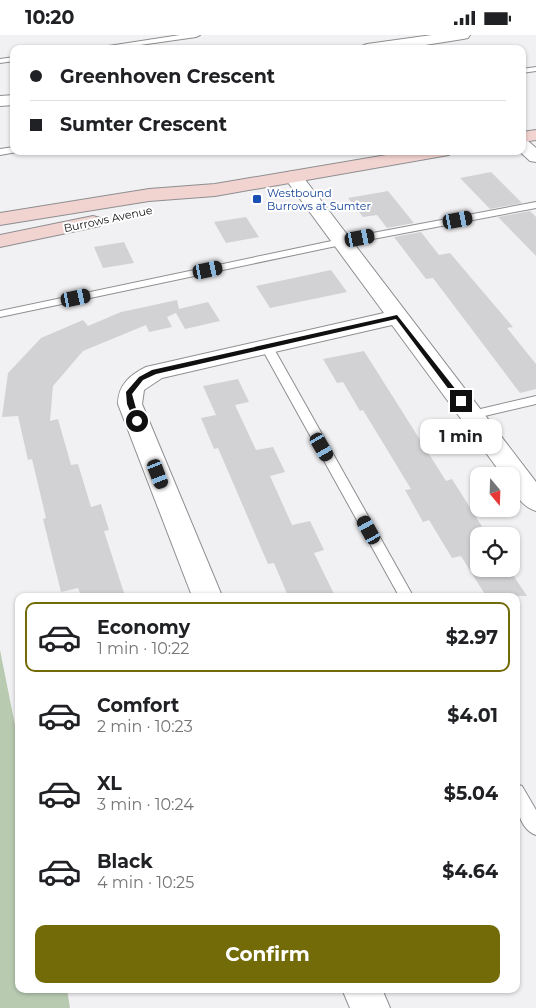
<!DOCTYPE html>
<meta charset="utf-8">
<style>
:root{--surface:#fff;--page:#f2f2f2;--text:#202124;--muted:#757577;--line:#e0e0e0;--accent:#726b07}
body{margin:0;font-family:Montserrat,sans-serif;background:var(--page);color:var(--text);height:100vh;display:flex;flex-direction:column;font-size:19px;white-space:nowrap}
*{box-sizing:border-box;margin:0}
p{font-size:16px;color:var(--muted)}
.icon{flex:none;width:28px;height:28px;fill:none;stroke:currentColor;stroke-width:2;stroke-linecap:round;stroke-linejoin:round}
.map{position:relative;flex:1;overflow:hidden}
.drawer{position:absolute;left:15px;top:558px;width:505px;height:400px;display:flex;flex-direction:column;background:var(--surface);border-radius:10px;box-shadow:0 1px 4px #0004}
.drawer>*{flex:none}
.top-card{position:absolute;left:10px;top:10px;width:516px;height:110px;border-radius:10px;box-shadow:0 1px 4px #0004;display:grid;align-content:center;height:110px;padding:0 20px;background:var(--surface)}
.needle{width:32px;rotate:161deg}
.buttons{position:absolute;left:470px;top:432px;display:grid;gap:10px}
.buttons a{display:grid;place-items:center;width:50px;height:50px;border-radius:10px;background:var(--surface);box-shadow:0 1px 4px #0004;font-size:25px}
.end{position:absolute;width:22px;height:22px;margin:-11px;border:6px solid #101011;background:#fff;box-shadow:0 0 0 2px #fff}
.from{border-radius:50%}
.bubble{position:absolute;height:35px;border-radius:10px;background:var(--surface);box-shadow:0 1px 4px #0004;font-size:16px;font-weight:700;line-height:35px;text-align:center}
.car{position:absolute;width:15px;height:30px;margin:-15px -8px;border-radius:6px;box-shadow:0 0 4px 1px #0007;background:linear-gradient(#222 24%,#8ab4d8 0 40%,#222 0 76%,#8ab4d8 0 86%,#222 0)}
.top-card b{display:flex;align-items:center;gap:18px;height:48px;font-size:19px}
.top-card b+b{border-top:1px solid var(--line)}
.top-card i{width:12px;height:12px;background:var(--text)}
ul{padding:9px 0 0;list-style:none}
li{display:flex;align-items:center;gap:15px;height:70px;margin:0 10px 8px;padding:0 10px;border:2px solid transparent;border-radius:10px}
li div{flex:1}
li b{display:block;font-size:19px}
li em{font-style:normal;font-weight:700}
li.current{border-color:var(--accent)}
li>.icon{width:45px;height:45px;stroke-width:1.5}
.primary-button{display:flex;gap:10px;margin-top:auto;padding:10px 20px}
.primary-button a{flex:1;height:58px;border-radius:10px;background:var(--accent);color:#fff;font-size:20px;font-weight:700;line-height:58px;text-align:center}
.status{display:flex;justify-content:space-between;align-items:center;height:35px;padding:0 25px;background:var(--surface);direction:ltr}
.status svg{height:14px;fill:currentColor}
.map>svg:first-child{display:block}
.green{fill:#b8cab0}
.building{fill:#d2d1d4}
.lines{fill:none;stroke-linecap:round;stroke-linejoin:round}
.lane-casing{stroke:#8f8e91;stroke-width:2}
.street-casing{stroke:#8f8e91;stroke-width:2}
.secondary-casing{stroke:#8f8e91;stroke-width:2}
.lane{fill:#fff;fill-rule:evenodd}
.street{fill:#fff;fill-rule:evenodd}
.secondary{fill:#f1d3d0;fill-rule:evenodd}
.route{fill:#101011}
.transit-dot{fill:#1a4fb4;stroke:#fff;stroke-width:2}
.labels{text-anchor:middle;dominant-baseline:central;stroke-width:4;stroke-linejoin:round;paint-order:stroke}
.far-transit-label{font-size:11px;fill:#164399;stroke:#fff;text-anchor:start}
.far-street-label{font-size:11px;fill:#101011;stroke:#fff}
</style>
<div class="status"><b>10:20</b><svg viewBox="0 0 49 12"><path d="M0 12V9h3v3zM5 12V6h3v6zM10 12V3h3v9zM15 12V0h3v12zM26 1h20v11H26zM47 4h2v5h-2z"/></svg></div>
<div class="map">
<svg width="536" height="973" viewBox="0 0 536 973">
<rect width="100%" height="100%" fill="#f1f1f4"/>
<!-- green -->
<path class="green" d="M0 615 19 710V954H67L70 973H0Z"/>
<!-- building -->
<path class="building" d="M491 137 522 168 490 174 460 143Z
M388 156 414 188 387 193 377 180 363 182 348 163Z
M530 176 536 182V221L498 182Z
M246 182 259 202 226 208 214 187Z
M421 197 439 220 450 218 513 292 507 293 536 329V354L520 358 433 243 426 244 394 202Z
M124 207 134 228 103 233 94 212Z
M331 235 347 257 270 273 256 251Z
M177 265 179 274 208 267 220 286 185 294 176 278 167 282 172 292 149 297 146 290 83 316 53 351 50 386 58 384 71 430 78 429 91 472 101 469 109 495 104 496 125 561H81L78 553 61 557 43 484 46 483 32 424 28 425 18 381 2 382 8 338 41 303 83 285 88 291 121 277Z
M364 316 446 446 452 444 488 501H479V534H509L527 561H486L461 521 452 523 429 485 423 487 405 455 411 454 363 375 360 376 343 347 337 348 323 324Z
M238 344 249 367 235 370 256 415 273 412 285 437 270 441 292 490 310 486 324 515 314 518 335 561H288L274 528 268 529 218 413 214 414 201 383 216 380 203 351Z"/>
<g class="lines">
<!-- lane casing -->
<g class="lane-casing">
<path id="lane" d="M180 0H200L196 2 112 14H89Z
M14 22V26L0 28V24Z
M536 32V36L522 38V34Z
M14 112V116L17 117 0 120V114Z
M536 167V173L341 210 0 282V276L341 204Z
M267 308 273 312 413 561H399L261 312Z
M536 361V369L472 384 466 380 472 376Z
M516 749 522 751 536 775V800C517 793 516 767 516 749Z"/>
</g>
<!-- street casing -->
<g class="street-casing">
<path id="street" d="M432 0H470L468 3 463 4 400 14H360L362 11 367 9Z
M14 60V70L0 71V61Z
M522 105 528 106 536 113V127L530 126 519 116H522Z
M293 136 300 138 536 447V476C521 471 511 456 511 441H503L392 290 162 343 144 355 142 369 222 561H192L118 369C118 350 130 340 146 332L384 278 284 142 286 138Z
M342 954H382L390 973H350Z"/>
</g>
<!-- secondary casing -->
<g class="secondary-casing">
<path id="secondary" d="M536 95V105L522 107V97Z
M410 116H452L449 120 443 121 215 161 149 166 0 190V178L149 154 215 149Z
M93 181 100 183 103 187 100 191 0 212V200Z"/>
</g>
<!-- lane -->
<use href="#lane" class="lane"/>
<!-- street -->
<use href="#street" class="street"/>
<!-- secondary -->
<use href="#secondary" class="secondary"/>
</g>
<!-- route -->
<path class="route" d="M397 280 464 365V368H459L396 284 156 339 143 345 132 359 140 388H135L127 369 126 357 139 342 152 335Z"/>
<!-- markers -->
<rect class="transit-dot" x="252" y="159" width="10" height="10" rx="2.5"/>
<g class="labels">
<!-- far-transit labels -->
<g class="far-transit-label">
<text x="267" y="158">Westbound<tspan x="267" dy="13">Burrows at Sumter</tspan></text>
</g>
<!-- far-street labels -->
<g class="far-street-label">
<text transform="translate(108 184) rotate(-12)">Burrows Avenue</text>
</g>
</g>
</svg>
<div class="buttons">
<a><svg class="needle" viewBox="-14 -14 28 28"><path d="M0-13l5 13h-10z" fill="#e53935"/><path d="M0 13l5-13h-10z" fill="#757577"/></svg></a>
<a><svg class="icon" aria-label="locate" viewBox="0 0 24 24"><circle cx="12" cy="12" r="6"/><path d="M12 2v4M12 18v4M2 12h4M18 12h4"/></svg></a>
</div>
<i class="end from" style="left:137px;top:386px"></i>
<i class="end" style="left:461px;top:366px"></i>
<div class="bubble" style="left:420px;top:384px;width:82px">1 min</div>
<i class="car" style="left:458px;top:185px;rotate:79deg"></i>
<i class="car" style="left:360px;top:203px;rotate:79deg"></i>
<i class="car" style="left:208px;top:235px;rotate:78deg"></i>
<i class="car" style="left:76px;top:263px;rotate:78deg"></i>
<i class="car" style="left:322px;top:412px;rotate:150deg"></i>
<i class="car" style="left:158px;top:439px;rotate:159deg"></i>
<i class="car" style="left:369px;top:495px;rotate:331deg"></i>
<div class="top-card">
<b><i class="from"></i>Greenhoven Crescent</b>
<b><i></i>Sumter Crescent</b>
</div>
<section class="drawer">
<ul>
<li class="current"><svg class="icon" aria-label="car" viewBox="0 0 24 24"><path d="M5 17H2v-5l4-1 3-4h7l3 4 3 1v5h-3M9 17h6M6 11h13"/><circle cx="7" cy="17" r="2"/><circle cx="17" cy="17" r="2"/></svg><div><b>Economy</b><p>1 min · 10:22</p></div><em>$2.97</em></li>
<li><svg class="icon" aria-label="car" viewBox="0 0 24 24"><path d="M5 17H2v-5l4-1 3-4h7l3 4 3 1v5h-3M9 17h6M6 11h13"/><circle cx="7" cy="17" r="2"/><circle cx="17" cy="17" r="2"/></svg><div><b>Comfort</b><p>2 min · 10:23</p></div><em>$4.01</em></li>
<li><svg class="icon" aria-label="car" viewBox="0 0 24 24"><path d="M5 17H2v-5l4-1 3-4h7l3 4 3 1v5h-3M9 17h6M6 11h13"/><circle cx="7" cy="17" r="2"/><circle cx="17" cy="17" r="2"/></svg><div><b>XL</b><p>3 min · 10:24</p></div><em>$5.04</em></li>
<li><svg class="icon" aria-label="car" viewBox="0 0 24 24"><path d="M5 17H2v-5l4-1 3-4h7l3 4 3 1v5h-3M9 17h6M6 11h13"/><circle cx="7" cy="17" r="2"/><circle cx="17" cy="17" r="2"/></svg><div><b>Black</b><p>4 min · 10:25</p></div><em>$4.64</em></li>
</ul>
<div class="primary-button"><a>Confirm</a></div>
</section>
</div>
